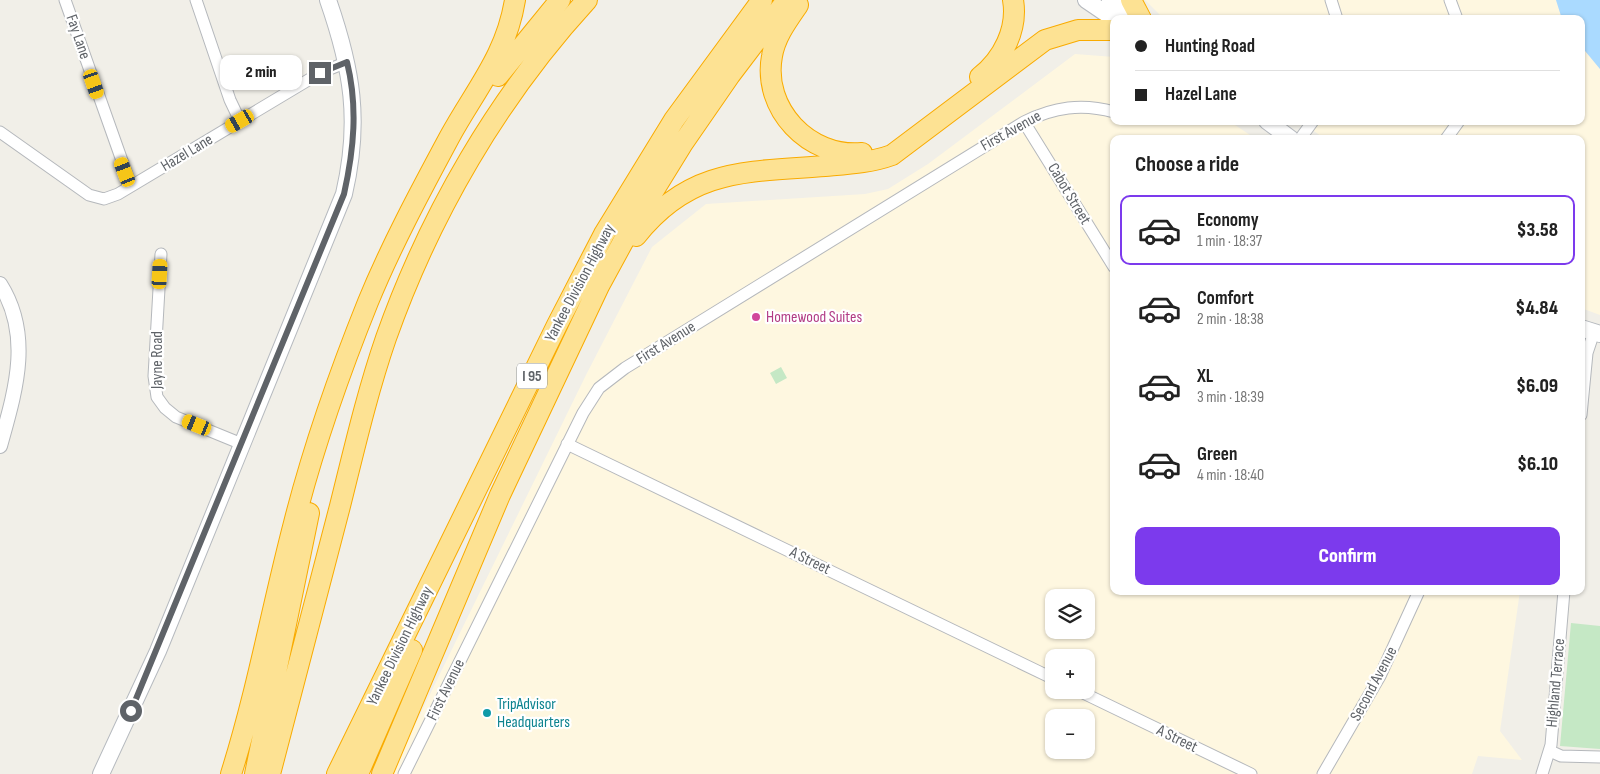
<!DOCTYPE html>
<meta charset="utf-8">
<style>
:root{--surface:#fff;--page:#f2f2f2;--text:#222;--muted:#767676;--line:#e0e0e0;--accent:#7c3aed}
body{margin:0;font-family:"Sofia Sans Condensed",sans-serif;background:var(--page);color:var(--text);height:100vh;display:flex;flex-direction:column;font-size:19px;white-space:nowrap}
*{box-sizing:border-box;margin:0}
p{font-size:16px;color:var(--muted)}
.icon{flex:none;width:28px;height:28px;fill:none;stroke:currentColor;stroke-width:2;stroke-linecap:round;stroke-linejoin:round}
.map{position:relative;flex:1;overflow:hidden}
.panel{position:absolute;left:1110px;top:135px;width:475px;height:460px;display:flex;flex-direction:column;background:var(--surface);border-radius:10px;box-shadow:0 1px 4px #0004}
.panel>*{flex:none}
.guide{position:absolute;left:1110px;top:15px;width:475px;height:110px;border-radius:10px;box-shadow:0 1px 4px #0004;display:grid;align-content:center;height:110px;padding:0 25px;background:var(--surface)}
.buttons{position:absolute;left:1045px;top:589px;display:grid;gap:10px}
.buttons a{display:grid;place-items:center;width:50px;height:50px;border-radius:10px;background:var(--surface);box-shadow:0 1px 4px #0004;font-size:25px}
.end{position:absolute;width:22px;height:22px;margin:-11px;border:6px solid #5f6368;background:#fff;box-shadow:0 0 0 2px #fff}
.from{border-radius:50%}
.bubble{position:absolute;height:35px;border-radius:10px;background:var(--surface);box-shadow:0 1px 4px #0004;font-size:16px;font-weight:800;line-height:35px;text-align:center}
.car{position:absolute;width:15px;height:30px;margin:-15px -8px;border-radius:6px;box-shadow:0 0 4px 1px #0007;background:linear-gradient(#f5c518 24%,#345 0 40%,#f5c518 0 76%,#345 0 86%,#f5c518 0)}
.guide b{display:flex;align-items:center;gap:18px;height:48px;font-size:19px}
.guide b+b{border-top:1px solid var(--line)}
.guide i{width:12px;height:12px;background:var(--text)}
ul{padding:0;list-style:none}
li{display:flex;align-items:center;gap:15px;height:70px;margin:0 10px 8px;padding:0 15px;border:2px solid transparent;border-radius:10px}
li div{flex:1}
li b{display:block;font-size:19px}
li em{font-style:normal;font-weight:800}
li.on{border-color:var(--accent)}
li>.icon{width:45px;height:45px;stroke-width:1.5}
h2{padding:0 25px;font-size:22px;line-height:60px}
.action{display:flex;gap:10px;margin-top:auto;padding:10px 25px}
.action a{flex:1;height:58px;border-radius:10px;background:var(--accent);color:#fff;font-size:20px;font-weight:800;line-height:58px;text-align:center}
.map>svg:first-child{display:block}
.commercial{fill:#fef7e0;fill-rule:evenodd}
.green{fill:#c5e8c5}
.water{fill:#aadaff}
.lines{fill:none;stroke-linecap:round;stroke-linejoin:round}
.minor-casing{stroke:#b5b8bc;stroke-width:13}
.tertiary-casing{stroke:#b5b8bc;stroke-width:16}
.secondary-casing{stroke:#b6babf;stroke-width:18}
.motorway-casing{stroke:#f9ab00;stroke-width:22}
.minor{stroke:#fff;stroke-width:11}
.tertiary{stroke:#fff;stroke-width:14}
.secondary{stroke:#fff;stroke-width:16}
.motorway{stroke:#fde293;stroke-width:20}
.route{stroke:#5f6368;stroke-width:6}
.hotel-dot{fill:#d1479c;stroke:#fff;stroke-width:2}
.culture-dot{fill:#0f9aa8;stroke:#fff;stroke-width:2}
.labels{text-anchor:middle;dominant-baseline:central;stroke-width:4.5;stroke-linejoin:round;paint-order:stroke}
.shield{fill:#fff;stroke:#8f9295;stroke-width:1}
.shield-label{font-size:15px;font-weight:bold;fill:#5f6368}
.street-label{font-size:16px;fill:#5f6368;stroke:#fff}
.hotel-label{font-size:16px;fill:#b23c85;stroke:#fff;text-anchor:start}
.culture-label{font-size:16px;fill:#0d838f;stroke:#fff;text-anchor:start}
</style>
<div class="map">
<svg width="1600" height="774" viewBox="0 0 1600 774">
<rect width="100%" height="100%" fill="#f1efe8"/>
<!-- commercial -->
<path class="commercial" d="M1145 0H1556L1562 19H1164Z
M1581 46 1600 69V315L1581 308V139H1325L1300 121H1581Z
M1075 54 1114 57V121H1229L1256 139H1114V591H1520L1500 731 1522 760 1478 756 1472 774H391L586 375 652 247 706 204 865 194 888 189 928 164ZM1054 598H1086V630H1054ZM1054 658H1086V690H1054ZM1054 718H1086V750H1054Z"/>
<!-- green -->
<path class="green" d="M781 367 787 378 776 384 770 373Z
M1571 623 1600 626V749L1560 746Z"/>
<!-- water -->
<path class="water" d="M1556 0H1600V69L1581 46V19H1562Z"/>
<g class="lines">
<!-- minor casing -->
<g class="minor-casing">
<path id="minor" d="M65 0 131 186
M196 0 230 100 240 121
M1331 0 1337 19
M1450 0 1457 19
M1024 122 1114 267
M0 132 89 195 104 199 118 194 320 73 347 62
M1300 139 1313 121
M1446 139 1459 121
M161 254 154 376 157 397 165 408 176 417 242 444
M1581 415 1587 353 1594 332
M567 444 1054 679
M1077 690 1251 774
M1550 751 1561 756 1600 757
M404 774 583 413 599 388 625 368 1024 122C1054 107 1082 103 1114 112
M1323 774 1380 676 1419 591
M1542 774 1551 745 1564 591"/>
</g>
<!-- tertiary casing -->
<g class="tertiary-casing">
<path id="tertiary" d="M0 284C33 336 15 392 0 446"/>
</g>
<!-- secondary casing -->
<g class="secondary-casing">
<path id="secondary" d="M1086 0 1114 19
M1110 0 1137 19
M1267 121 1291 139
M1581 328 1600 334
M101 774 158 651 344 194C361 121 352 69 328 0"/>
</g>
<!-- motorway casing -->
<g class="motorway-casing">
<path id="motorway" d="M1131 0 1141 19
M798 5C787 21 775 37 772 56 762 109 809 158 862 153
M498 76 560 0
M980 77C1003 59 1018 29 1013 0
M636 236C690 168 746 172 825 166 848 164 870 163 892 155L1045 40 1078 30H1114
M231 774C257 692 272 607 294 523 313 448 339 374 368 302 391 246 420 192 449 138 475 90 506 56 515 0
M255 774 309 513
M270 774C293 685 317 595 340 506 354 450 367 393 386 338 430 214 498 97 587 0
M337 774 557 325 604 234 674 120 762 0
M358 774 412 650
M382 774 500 495 599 286 630 229 683 143 730 75 787 0"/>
</g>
<!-- minor -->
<use href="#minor" class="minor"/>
<!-- tertiary -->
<use href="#tertiary" class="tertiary"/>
<!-- secondary -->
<use href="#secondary" class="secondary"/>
<!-- motorway -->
<use href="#motorway" class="motorway"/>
</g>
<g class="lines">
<!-- route -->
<path class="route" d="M131 711 344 194C354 149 358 107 347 62L320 73"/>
</g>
<!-- markers -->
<circle class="hotel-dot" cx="756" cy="317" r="5"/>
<circle class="culture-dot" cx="487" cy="713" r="5"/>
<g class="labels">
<!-- shield labels -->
<rect class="shield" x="517" y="363.5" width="30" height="25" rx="4"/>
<g class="shield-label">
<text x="532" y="376">I 95</text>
</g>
<!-- street labels -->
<g class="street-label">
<text transform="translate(78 37) rotate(71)">Fay Lane</text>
<text transform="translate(1011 131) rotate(-29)">First Avenue</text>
<text transform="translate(187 153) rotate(-31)">Hazel Lane</text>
<text transform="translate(1069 194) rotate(59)">Cabot Street</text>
<text transform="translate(580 283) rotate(-62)">Yankee Division Highway</text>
<text transform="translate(666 343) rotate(-32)">First Avenue</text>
<text transform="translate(157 360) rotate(-90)">Jayne Road</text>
<text transform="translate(810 561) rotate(26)">A Street</text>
<text transform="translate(400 646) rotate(-64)">Yankee Division Highway</text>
<text transform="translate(1556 683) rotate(-85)">Highland Terrace</text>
<text transform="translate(1374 684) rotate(-62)">Second Avenue</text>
<text transform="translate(446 690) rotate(-64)">First Avenue</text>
<text transform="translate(1177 739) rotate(26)">A Street</text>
</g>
<!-- hotel labels -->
<g class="hotel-label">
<text x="766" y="317">Homewood Suites</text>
</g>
<!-- culture labels -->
<g class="culture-label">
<text x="497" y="704">TripAdvisor<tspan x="497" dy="18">Headquarters</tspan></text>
</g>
</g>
</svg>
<div class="buttons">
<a><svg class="icon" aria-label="layers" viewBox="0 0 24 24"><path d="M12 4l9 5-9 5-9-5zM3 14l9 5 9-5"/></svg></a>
<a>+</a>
<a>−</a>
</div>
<i class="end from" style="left:131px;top:711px"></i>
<i class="end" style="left:320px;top:73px"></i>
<div class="bubble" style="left:220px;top:55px;width:82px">2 min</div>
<i class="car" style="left:94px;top:84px;rotate:161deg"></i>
<i class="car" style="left:240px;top:121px;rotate:240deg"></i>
<i class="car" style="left:125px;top:172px;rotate:339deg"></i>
<i class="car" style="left:160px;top:274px;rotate:3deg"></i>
<i class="car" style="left:197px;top:425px;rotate:292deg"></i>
<div class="guide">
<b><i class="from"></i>Hunting Road</b>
<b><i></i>Hazel Lane</b>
</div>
<section class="panel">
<h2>Choose a ride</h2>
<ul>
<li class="on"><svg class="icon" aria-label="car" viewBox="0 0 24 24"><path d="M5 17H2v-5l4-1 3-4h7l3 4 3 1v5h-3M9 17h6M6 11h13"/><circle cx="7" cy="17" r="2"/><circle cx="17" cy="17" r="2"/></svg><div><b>Economy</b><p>1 min · 18:37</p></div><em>$3.58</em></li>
<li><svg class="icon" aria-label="car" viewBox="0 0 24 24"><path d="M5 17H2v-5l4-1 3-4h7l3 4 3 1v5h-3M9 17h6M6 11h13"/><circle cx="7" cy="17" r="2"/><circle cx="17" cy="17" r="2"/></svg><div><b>Comfort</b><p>2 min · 18:38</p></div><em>$4.84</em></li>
<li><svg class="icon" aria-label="car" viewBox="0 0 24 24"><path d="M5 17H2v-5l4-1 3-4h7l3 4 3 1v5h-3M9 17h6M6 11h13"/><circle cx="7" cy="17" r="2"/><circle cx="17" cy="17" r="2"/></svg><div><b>XL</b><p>3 min · 18:39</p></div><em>$6.09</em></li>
<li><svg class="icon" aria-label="car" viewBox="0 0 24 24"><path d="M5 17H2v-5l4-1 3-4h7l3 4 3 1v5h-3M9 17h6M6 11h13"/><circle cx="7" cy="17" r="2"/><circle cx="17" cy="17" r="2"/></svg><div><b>Green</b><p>4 min · 18:40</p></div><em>$6.10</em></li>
</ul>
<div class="action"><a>Confirm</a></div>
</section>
</div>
